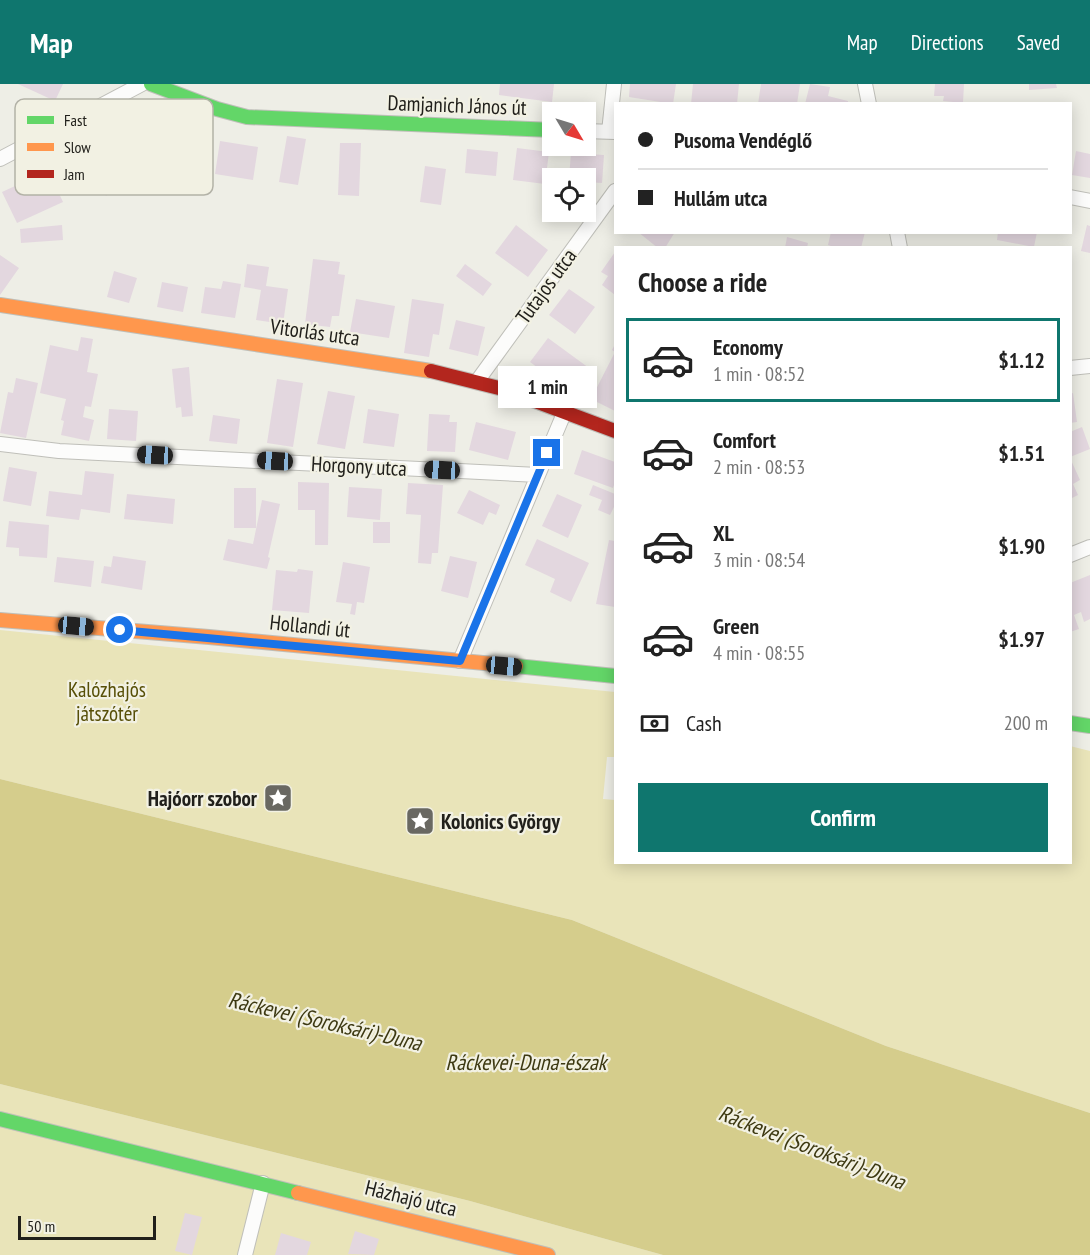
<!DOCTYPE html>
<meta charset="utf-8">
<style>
:root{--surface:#fff;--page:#f6f6f6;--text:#222;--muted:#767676;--line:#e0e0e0;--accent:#0f766e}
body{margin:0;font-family:"PT Sans Narrow",sans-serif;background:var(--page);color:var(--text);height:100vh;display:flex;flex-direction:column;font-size:22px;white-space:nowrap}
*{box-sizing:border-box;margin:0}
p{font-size:20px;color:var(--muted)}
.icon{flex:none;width:33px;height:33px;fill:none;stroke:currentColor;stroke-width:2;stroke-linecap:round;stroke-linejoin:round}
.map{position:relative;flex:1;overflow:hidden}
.side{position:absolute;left:614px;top:162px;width:458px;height:618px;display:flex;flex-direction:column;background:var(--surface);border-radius:0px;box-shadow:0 3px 15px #0003}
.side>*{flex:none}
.guide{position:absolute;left:614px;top:18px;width:458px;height:132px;border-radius:0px;box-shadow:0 3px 15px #0003;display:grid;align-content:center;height:132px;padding:0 24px;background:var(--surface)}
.needle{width:39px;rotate:128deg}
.fabs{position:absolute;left:542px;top:18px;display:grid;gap:12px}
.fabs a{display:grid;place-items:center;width:54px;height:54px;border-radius:0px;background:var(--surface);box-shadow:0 3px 15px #0003;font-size:30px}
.scale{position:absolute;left:18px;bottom:15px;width:138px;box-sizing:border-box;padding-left:6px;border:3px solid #21201b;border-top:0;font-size:16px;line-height:21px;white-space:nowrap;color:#21201b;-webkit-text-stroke:4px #f2f1e3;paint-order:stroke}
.end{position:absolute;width:27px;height:27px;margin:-14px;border:8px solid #1a73e8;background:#fff;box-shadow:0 0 0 3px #fff}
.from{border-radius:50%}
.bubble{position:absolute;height:42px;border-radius:0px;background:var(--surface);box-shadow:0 3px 15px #0003;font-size:20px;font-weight:700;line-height:42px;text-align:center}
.car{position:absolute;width:18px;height:36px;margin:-18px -9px;border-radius:8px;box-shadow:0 0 4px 2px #0007;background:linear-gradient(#222 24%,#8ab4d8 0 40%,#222 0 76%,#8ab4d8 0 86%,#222 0)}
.guide b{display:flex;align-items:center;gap:21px;height:57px;font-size:22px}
.guide b+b{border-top:2px solid var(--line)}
.guide i{width:15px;height:15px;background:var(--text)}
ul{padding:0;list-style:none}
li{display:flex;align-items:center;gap:18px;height:84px;margin:0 12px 9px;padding:0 12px;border:3px solid transparent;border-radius:0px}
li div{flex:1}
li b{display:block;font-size:22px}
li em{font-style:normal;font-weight:700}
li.on{border-color:var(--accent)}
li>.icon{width:54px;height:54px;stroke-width:1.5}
h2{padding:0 24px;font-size:27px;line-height:72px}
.pay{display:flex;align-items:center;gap:15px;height:66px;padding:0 24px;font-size:22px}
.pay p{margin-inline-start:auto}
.primary-button{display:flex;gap:12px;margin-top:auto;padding:12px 24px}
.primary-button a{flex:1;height:69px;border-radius:0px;background:var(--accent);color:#fff;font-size:24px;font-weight:700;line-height:69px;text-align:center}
header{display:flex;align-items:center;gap:36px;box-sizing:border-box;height:84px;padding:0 30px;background:var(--accent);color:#fff}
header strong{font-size:28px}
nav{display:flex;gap:33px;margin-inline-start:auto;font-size:21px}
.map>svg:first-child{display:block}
.green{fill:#e9e4b9}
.water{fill:#d5cd8c}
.building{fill:#e3d7df}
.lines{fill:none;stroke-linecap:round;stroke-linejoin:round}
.street-casing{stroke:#bfbfb9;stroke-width:16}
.fast-casing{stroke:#bfbfb9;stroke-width:16}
.slow-casing{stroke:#bfbfb9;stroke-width:16}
.jam-casing{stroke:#bfbfb9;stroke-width:16}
.street{stroke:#fcfcfb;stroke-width:14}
.fast{stroke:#63d668;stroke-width:14}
.slow{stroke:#ff974d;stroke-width:14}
.jam{stroke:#b3261e;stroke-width:14}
.route{stroke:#1a73e8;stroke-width:8}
.labels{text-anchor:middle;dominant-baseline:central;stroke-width:4.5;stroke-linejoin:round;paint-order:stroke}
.street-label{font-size:21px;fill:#21201b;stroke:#f2f1e3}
.park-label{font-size:21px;fill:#574f07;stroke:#f2f1e3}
.poi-label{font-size:21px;font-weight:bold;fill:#21201b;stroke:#f2f1e3;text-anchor:end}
.water-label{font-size:22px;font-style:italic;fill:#3d3912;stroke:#f2f1e3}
.key{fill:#f2f1e3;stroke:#b3b2a7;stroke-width:1.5}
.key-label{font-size:16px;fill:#21201b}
</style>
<header>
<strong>Map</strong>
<nav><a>Map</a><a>Directions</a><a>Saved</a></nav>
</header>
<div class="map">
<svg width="1090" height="1171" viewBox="0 0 1090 1171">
<rect width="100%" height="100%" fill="#eeeee6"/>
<!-- green -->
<path class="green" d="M0 546 615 608V673H607L603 715 615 716V778H1070V662L1090 667V1029L886 962 572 836 0 695Z
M0 1000 470 1117 663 1171H0Z"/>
<!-- water -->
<path class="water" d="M0 695 572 836 886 962 1090 1029V1171H663L470 1117 0 1000Z"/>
<!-- building -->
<path class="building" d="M18 0H63L55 17Z
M500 0H554L552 18 499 11Z
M630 0H676L673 20 629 13Z
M693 0H739L737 20H691Z
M761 0H800L797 20 783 18V20H758Z
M810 0 830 3 828 12 848 17V20H805Z
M935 0H964L963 19 943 17 944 12H934Z
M1029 0H1056L1057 4 1029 6Z
M96 45 117 78 129 69 150 101 139 107 126 88 118 93 123 101 106 112 94 93 100 89 97 84 79 96 61 68Z
M287 52 306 55 298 101 279 98Z
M220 57 258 63 253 96 215 90Z
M340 59H361L359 112 338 111Z
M517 64 549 68 545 100 513 96Z
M467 65 498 68 496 92 465 89Z
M1076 67 1090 70V94L1072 91Z
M571 69 604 71 602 99 585 98V94H569Z
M425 82 446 85 441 121 420 118Z
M39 91 45 105 55 101 63 118 17 139 2 108Z
M62 141 63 156 21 159 20 145Z
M516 141 548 166 528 193 495 169Z
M1087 141 1090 142V169L1081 167Z
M638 148H675L665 164H658Z
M831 148H865L861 164H837L828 161Z
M998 148H1037L1034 163 997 156Z
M787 153 808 159 807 164H785Z
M615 168V211L602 201 608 192 601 188Z
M0 171 19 184 0 211Z
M313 175 340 178 338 190 345 191 339 232H332L330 243 305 240Z
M247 180 269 183 266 202 288 205 283 240 256 236 261 206 244 203Z
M465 180 492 200 483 212 456 192Z
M114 187 137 194 129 219 107 213Z
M223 197 241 200 235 234 201 229 205 203 221 205Z
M162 198 188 203 183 228 157 223Z
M569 205 595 223 575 250 549 231Z
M356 215 395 222 389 254 350 248Z
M412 215 444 220 439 251 433 250 429 273 404 269Z
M456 236 485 243 478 272 449 265Z
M81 253 93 255 87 288 98 290 91 323 85 322 83 333 94 336 89 357 61 351 64 337 61 336 66 315 40 309 50 261 78 267Z
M548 254 589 284 571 308 530 278Z
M615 260V327L591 315 615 268 612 266Z
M189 283 193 332 182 333 181 323 176 324 172 285Z
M16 294 38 299 26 354 0 349 8 308 13 309Z
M277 295 303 299 293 363 267 359Z
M328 307 355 312 345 365 317 360Z
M1073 309 1077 338 1070 339V310Z
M109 325 138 327 136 357 107 355Z
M368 325 399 330 394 363 363 359Z
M429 330 450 331 449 338H457L455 368 427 367Z
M213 331 240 335 237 360 209 357Z
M476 338 516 348 508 376 469 366Z
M1082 343 1090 365 1070 373V348Z
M582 366 615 378V398L613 404 574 390Z
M1070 374 1080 396 1073 400 1078 411 1070 415Z
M9 383 37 388 31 422 3 417Z
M85 387 114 390 110 429 81 425 79 436 46 432 49 407 82 411Z
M298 398 329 399 328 461H315V426H298Z
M408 399 443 401 438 469H432L431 480 418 479 421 431 406 430Z
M593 401 615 410V421L610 431 598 426 602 416 589 411Z
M349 403 382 405 380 436 347 433Z
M234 404H256V444H234Z
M469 406 500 421 496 431 489 428 483 441 457 429Z
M127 410 175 415 173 440 124 435Z
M557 410 582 421 568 454 542 442Z
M262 416 280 420 268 473 270 474 267 485 223 476 228 455 253 460Z
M9 437 49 441 47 474 19 472V464L6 463Z
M373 438H390V459H373Z
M537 455 589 479 571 518 550 508 555 495 525 481Z
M609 456 615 457V523L596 520Z
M113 472 146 477 142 506 101 499 104 482 111 483Z
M450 472 477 478 468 514 441 507Z
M57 473 94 477 91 503 54 498Z
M343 478 370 483 364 519 357 518 355 531 350 530 352 520 336 518Z
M298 485 313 487 309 529 272 526 276 486 297 488Z
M1090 491V535L1084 538 1081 528 1074 531 1079 545 1070 548V499Z
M185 1129 202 1133 192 1171 175 1167Z
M355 1147 379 1155 374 1171 348 1170Z
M281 1149 311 1158 307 1171H275Z"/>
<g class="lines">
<!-- street casing -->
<g class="street-casing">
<path id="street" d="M865 0 869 20
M585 47 615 48
M609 48 614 0
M0 75 142 0
M1070 113 1090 117
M897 148 900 164
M1070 284 1090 282
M478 296 615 107
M0 360 59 367 538 391
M1070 471 1090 463
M460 577 565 327
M245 1171 263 1099"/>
</g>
<!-- fast casing -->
<g class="fast-casing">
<path id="fast" d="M151 0 217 25 247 33 552 46
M516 582 615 592
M1070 639 1090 642
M0 1035 298 1109"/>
</g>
<!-- slow casing -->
<g class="slow-casing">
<path id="slow" d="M0 221 431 287
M0 536 209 553 516 582
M298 1109 548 1171"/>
</g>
<!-- jam casing -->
<g class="jam-casing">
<path id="jam" d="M431 287 503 305 615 347"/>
</g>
<!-- street -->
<use href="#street" class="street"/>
<!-- fast -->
<use href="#fast" class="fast"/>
<!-- slow -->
<use href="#slow" class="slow"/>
<!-- jam -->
<use href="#jam" class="jam"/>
</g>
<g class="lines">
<!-- route -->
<path class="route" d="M120 546 460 577 547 369"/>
</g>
<!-- icons -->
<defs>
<g id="sight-square" transform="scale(1.5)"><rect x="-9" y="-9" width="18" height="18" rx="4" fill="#696862" stroke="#f2f1e3"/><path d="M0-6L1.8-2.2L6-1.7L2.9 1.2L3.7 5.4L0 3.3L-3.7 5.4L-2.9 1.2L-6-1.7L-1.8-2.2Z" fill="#fff"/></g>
</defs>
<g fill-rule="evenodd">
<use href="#sight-square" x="278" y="714"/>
<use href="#sight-square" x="420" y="737"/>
</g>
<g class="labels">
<!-- street labels -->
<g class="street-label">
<text transform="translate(457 21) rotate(2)">Damjanich János út</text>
<text transform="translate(546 202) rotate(-54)">Tutajos utca</text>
<text transform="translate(315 248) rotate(8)">Vitorlás utca</text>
<text transform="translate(359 382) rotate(3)">Horgony utca</text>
<text transform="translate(310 542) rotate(6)">Hollandi út</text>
<text transform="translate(411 1114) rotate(14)">Házhajó utca</text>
</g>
<!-- park labels -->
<g class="park-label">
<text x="107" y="605">Kalózhajós<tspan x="107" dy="24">játszótér</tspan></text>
</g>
<!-- poi labels -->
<g class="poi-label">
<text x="257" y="714">Hajóorr szobor</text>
<text x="441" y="737" text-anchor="start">Kolonics György</text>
</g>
<!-- water labels -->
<g class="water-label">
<text transform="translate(325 937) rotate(13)">Ráckevei (Soroksári)-Duna</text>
<text x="526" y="978">Ráckevei-Duna-észak</text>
<text transform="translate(812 1063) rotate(21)">Ráckevei (Soroksári)-Duna</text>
</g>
</g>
<!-- legend -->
<rect x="15" y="15" width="198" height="96" rx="9" class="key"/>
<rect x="27" y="32" width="27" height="8" fill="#63d668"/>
<rect x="27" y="59" width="27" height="8" fill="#ff974d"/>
<rect x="27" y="86" width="27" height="8" fill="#b3261e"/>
<g class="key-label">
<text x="64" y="42">Fast</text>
<text x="64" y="69">Slow</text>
<text x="64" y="96">Jam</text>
</g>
</svg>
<div class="fabs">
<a><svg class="needle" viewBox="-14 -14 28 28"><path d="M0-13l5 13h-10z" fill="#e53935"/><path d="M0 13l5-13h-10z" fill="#767676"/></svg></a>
<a><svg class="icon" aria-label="locate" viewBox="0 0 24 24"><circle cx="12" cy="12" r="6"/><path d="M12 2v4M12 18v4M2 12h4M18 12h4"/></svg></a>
</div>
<div class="scale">50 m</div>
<i class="end from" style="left:120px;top:546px"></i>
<i class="end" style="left:547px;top:369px"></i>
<div class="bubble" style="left:498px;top:282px;width:99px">1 min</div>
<i class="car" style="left:155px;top:371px;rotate:273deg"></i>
<i class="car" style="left:275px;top:377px;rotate:273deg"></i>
<i class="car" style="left:442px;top:386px;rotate:273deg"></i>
<i class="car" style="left:76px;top:542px;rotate:95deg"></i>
<i class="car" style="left:504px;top:582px;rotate:95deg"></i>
<div class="guide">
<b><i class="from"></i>Pusoma Vendéglő</b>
<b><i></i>Hullám utca</b>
</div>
<section class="side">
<h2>Choose a ride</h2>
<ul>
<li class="on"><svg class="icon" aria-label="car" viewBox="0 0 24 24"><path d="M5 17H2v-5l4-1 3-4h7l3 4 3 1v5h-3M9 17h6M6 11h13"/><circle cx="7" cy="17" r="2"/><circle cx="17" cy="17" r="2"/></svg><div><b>Economy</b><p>1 min · 08:52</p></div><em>$1.12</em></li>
<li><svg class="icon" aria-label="car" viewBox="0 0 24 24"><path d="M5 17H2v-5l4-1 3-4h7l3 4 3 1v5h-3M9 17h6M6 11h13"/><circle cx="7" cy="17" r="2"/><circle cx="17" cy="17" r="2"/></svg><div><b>Comfort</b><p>2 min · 08:53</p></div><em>$1.51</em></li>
<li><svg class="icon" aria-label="car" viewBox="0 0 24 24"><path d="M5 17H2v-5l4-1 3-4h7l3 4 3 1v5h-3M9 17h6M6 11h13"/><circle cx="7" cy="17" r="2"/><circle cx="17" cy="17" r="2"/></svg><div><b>XL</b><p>3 min · 08:54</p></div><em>$1.90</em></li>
<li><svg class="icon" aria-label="car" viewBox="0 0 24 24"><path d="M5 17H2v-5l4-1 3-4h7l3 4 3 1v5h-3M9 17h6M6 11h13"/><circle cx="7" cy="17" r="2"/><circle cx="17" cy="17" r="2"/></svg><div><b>Green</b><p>4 min · 08:55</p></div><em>$1.97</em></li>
</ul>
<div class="pay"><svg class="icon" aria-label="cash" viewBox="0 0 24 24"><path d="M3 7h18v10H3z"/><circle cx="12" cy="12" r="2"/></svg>Cash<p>200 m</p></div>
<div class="primary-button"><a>Confirm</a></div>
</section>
</div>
